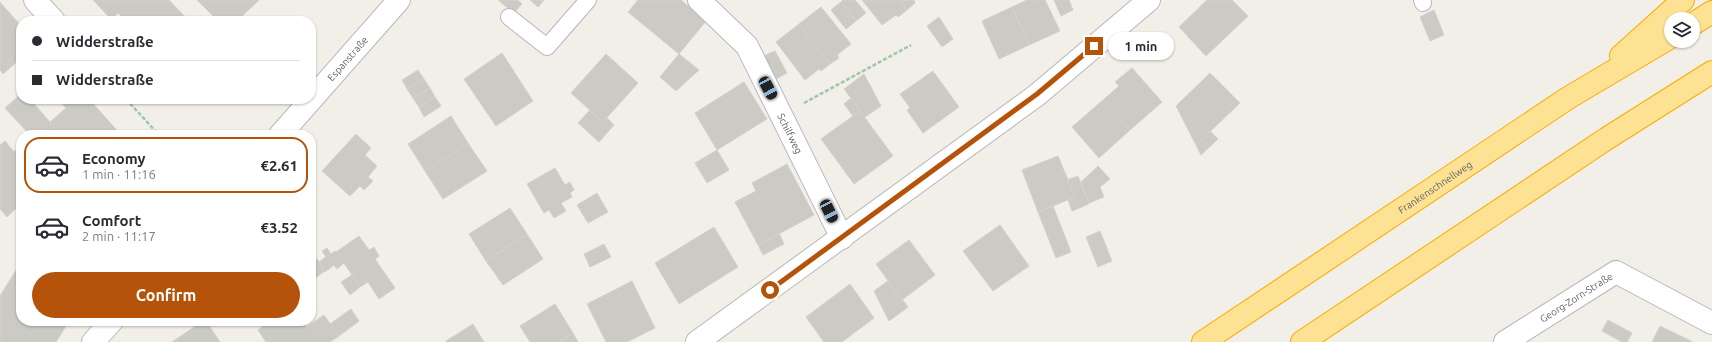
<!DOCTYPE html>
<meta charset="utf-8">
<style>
:root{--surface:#fff;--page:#f7f7f7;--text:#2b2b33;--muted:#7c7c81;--line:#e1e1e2;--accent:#b45309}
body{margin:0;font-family:Ubuntu,sans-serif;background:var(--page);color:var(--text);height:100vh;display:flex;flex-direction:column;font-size:15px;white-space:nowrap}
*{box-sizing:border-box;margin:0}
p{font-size:13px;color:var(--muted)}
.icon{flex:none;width:22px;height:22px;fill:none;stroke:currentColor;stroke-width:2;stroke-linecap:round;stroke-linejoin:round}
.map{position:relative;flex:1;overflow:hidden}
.sheet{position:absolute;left:16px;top:130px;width:300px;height:196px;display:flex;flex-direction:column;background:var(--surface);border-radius:16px;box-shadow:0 1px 3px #0004}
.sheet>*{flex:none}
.guide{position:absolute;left:16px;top:16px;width:300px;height:88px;border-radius:16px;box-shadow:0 1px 3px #0004;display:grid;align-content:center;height:88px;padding:0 16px;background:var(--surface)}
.fabs{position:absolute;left:1664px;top:12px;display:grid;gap:8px}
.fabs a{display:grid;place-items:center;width:36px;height:36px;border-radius:50%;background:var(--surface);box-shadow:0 1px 3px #0004;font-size:20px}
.end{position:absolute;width:18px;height:18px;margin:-9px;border:5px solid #b45309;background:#fff;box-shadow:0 0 0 2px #fff}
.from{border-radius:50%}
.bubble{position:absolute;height:28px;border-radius:14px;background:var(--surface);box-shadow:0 1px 3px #0004;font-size:13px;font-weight:700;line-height:28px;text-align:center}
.car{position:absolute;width:12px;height:24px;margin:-12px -6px;border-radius:5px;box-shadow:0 0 3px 1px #0007;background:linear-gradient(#222 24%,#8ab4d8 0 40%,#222 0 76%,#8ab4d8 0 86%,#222 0)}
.guide b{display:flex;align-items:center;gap:14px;height:38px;font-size:15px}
.guide b+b{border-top:1px solid var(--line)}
.guide i{width:10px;height:10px;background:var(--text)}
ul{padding:7px 0 0;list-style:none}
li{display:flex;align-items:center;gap:12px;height:56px;margin:0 8px 6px;padding:0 8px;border:2px solid transparent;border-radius:16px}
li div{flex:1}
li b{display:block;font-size:15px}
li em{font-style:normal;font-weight:700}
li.current{border-color:var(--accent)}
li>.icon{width:36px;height:36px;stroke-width:1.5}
.button{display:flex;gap:8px;margin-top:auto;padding:8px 16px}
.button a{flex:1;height:46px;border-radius:24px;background:var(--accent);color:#fff;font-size:16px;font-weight:700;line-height:46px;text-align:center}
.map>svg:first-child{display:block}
.building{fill:#cccac5;stroke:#d6d1c6}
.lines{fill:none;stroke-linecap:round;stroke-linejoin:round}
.lane-casing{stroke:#b5b8bc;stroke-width:18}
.street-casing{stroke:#b5b8bc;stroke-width:24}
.secondary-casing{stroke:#b6babf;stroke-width:24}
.highway-casing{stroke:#f9ab00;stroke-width:24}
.path{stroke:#9cc7a9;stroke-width:2.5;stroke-dasharray:4 2;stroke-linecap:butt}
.lane{stroke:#fff;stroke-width:16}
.street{stroke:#fff;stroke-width:22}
.secondary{stroke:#fff;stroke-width:22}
.highway{stroke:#fde293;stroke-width:22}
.route{stroke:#b45309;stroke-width:5}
.labels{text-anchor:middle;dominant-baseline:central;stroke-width:3;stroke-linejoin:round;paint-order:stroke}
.street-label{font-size:10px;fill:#5f6368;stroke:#fff}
</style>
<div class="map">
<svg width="1712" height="342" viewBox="0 0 1712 342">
<rect width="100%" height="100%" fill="#f1efe8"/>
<!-- building -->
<path class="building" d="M93 0H169L189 21H126L118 13 111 19Z
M197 0H259L237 21H218Z
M498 0H518L522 4 514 13Z
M530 0H544L538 7Z
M638 0H681L706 21 679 54 628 12Z
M843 0H855L866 13 856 21 841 2Z
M862 0H899L907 10 898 17 896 15 882 25Z
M899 0H914L915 3 907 10Z
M1027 0H1045L1060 31 1029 45 1012 7Z
M1054 0H1069L1073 10 1061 16Z
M1207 0H1232L1248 16 1206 56 1179 27Z
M0 2 21 26V53L17 57 20 59 3 74 0 70Z
M841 2 856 21 846 29 831 10Z
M821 7 851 44 837 55 839 58 830 64 799 24Z
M1012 7 1029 45 999 59 982 21Z
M1434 10 1444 35 1430 41 1420 17Z
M939 17 953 39 942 47 927 26Z
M799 24 830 64 821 71 819 69 805 80 776 42Z
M775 51 787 73 776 79 764 56Z
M502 53 533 101 496 126 464 79Z
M606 54 638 83 603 122 571 93Z
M679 54 699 70 676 91 660 77Z
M1132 68 1162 102 1130 130 1103 100 1119 86 1115 82Z
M418 70 424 79 407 89 402 80Z
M933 71 959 107 923 133 907 110 910 108 900 94Z
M1210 73 1240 103 1196 145 1176 106Z
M864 74 881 106 865 117 844 89Z
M424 79 430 88 413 98 407 89Z
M744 82 767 119 717 150 695 113Z
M430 88 435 97 419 107 413 98Z
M21 94V99H30L61 135H30L5 108Z
M435 97 441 106 424 117 419 107Z
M851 98 860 111 853 116 844 104Z
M58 99H89L121 135H61L50 122 66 108Z
M1103 100 1130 130 1099 158 1072 127Z
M590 110 603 122 607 118 614 125 599 142 578 123Z
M860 111 893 156 854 184 821 139Z
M451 116 468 143 425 171 408 144Z
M1210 131 1218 139 1201 155 1196 145Z
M356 134 371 148 365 155 377 166 368 177 373 181 364 190 360 186 350 196 322 171Z
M5 141 21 160V204L7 217 0 209V145Z
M468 143 487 171 443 199 425 171Z
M21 145V160L14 152Z
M717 150 729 170 707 183 695 163Z
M1058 156 1075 197 1038 212 1022 170Z
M787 164 814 215 758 245 735 202 756 191 752 183Z
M1098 166 1110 179 1100 187 1104 197 1089 203 1081 182Z
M555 168 565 185 570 182 574 190 570 193 572 197 561 203 566 211 554 218 549 210 544 213 527 184Z
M1078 176 1089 204 1072 211 1068 200 1075 197 1067 180Z
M597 193 608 212 588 223 577 205Z
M1053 206 1071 252 1056 258 1038 212Z
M510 208 527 234 486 261 469 234Z
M1000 225 1029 266 993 291 963 251Z
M714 227 738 267 679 304 655 263Z
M1100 231 1112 261 1098 267 1086 237Z
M779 233 784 244 763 255 758 245Z
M527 234 543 259 503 285 486 261Z
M359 236 369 250 374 247 379 256 375 259 395 288 379 299 368 282 360 287 344 263 337 269 334 265 325 272 319 262 326 257 322 251 327 248 331 254 335 251 336 252Z
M909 240 935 275 902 300 876 264Z
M604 244 611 257 590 267 584 254Z
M317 259 325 271 311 281V263Z
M21 262V321H69L56 342H0V296Z
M352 275 360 287 350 295 341 282Z
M632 281 655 328 627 342H606L587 304Z
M888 281 908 307 889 321 874 291Z
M850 284 874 318 842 342H824L806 317Z
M555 304 573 333 559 342H530L520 326Z
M351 309 359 321 339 336 330 324Z
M324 315 339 336 330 342H266L258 330 270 321H302L307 327Z
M1608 320 1632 333 1627 342H1622L1602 331Z
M203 321H206L220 342H172Z
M473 324 484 342H446V341Z
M1660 326 1693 342H1652Z
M573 333 578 342H559Z"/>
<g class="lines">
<!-- lane casing -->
<g class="lane-casing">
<path id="lane" d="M1422 0 1423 3
M509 17 547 47 588 0"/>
</g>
<!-- street casing -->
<g class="street-casing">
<g id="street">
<path d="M35 0 54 21"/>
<path id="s1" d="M699 0 747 46 842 238"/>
<path d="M697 342 1037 95 1149 0"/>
<path id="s2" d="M1505 342 1616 272 1712 323"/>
</g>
</g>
<!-- secondary casing -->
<g class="secondary-casing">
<g id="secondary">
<path id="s3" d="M280 135 399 0"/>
<path d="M93 342 112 321"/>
</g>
</g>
<!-- highway casing -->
<g class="highway-casing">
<g id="highway">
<path d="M1693 24 1712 12"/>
<path d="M1621 56 1683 0"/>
<path id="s4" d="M1203 342 1568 98 1671 37"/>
<path d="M1302 342 1606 139 1712 72"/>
</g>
</g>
<!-- path -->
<path class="path" d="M126 99 159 135
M804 103 911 45"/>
<!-- lane -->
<use href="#lane" class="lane"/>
<!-- street -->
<use href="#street" class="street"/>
<!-- secondary -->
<use href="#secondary" class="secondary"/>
<!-- highway -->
<use href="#highway" class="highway"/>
</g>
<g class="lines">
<!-- route -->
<path class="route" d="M770 290 1037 94 1094 46"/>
</g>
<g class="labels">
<!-- street labels -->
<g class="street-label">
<text stroke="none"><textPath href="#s3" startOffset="102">Espanstraße</textPath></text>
<text stroke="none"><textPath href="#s1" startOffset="164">Schilfweg</textPath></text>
<text stroke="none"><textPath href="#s4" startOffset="279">Frankenschnellweg</textPath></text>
<text stroke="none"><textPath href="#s2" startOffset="84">Georg-Zorn-Straße</textPath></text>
</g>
</g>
</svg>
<div class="fabs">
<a><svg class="icon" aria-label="layers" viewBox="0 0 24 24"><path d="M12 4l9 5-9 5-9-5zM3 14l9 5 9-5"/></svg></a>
</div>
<i class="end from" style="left:770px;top:290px"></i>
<i class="end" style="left:1094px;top:46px"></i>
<div class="bubble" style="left:1108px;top:32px;width:66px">1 min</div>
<i class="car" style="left:768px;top:88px;rotate:152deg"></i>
<i class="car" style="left:829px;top:211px;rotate:154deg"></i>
<div class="guide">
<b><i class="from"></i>Widderstraße</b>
<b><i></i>Widderstraße</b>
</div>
<section class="sheet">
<ul>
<li class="current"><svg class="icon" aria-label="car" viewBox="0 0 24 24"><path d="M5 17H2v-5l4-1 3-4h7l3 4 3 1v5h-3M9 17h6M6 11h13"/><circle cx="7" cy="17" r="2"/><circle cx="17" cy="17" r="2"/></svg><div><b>Economy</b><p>1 min · 11:16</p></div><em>€2.61</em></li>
<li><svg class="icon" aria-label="car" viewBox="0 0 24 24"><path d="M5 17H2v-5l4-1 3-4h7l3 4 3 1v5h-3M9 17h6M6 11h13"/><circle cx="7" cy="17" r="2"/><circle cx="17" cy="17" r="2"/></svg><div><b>Comfort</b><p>2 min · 11:17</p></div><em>€3.52</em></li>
</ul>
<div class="button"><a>Confirm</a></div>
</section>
</div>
